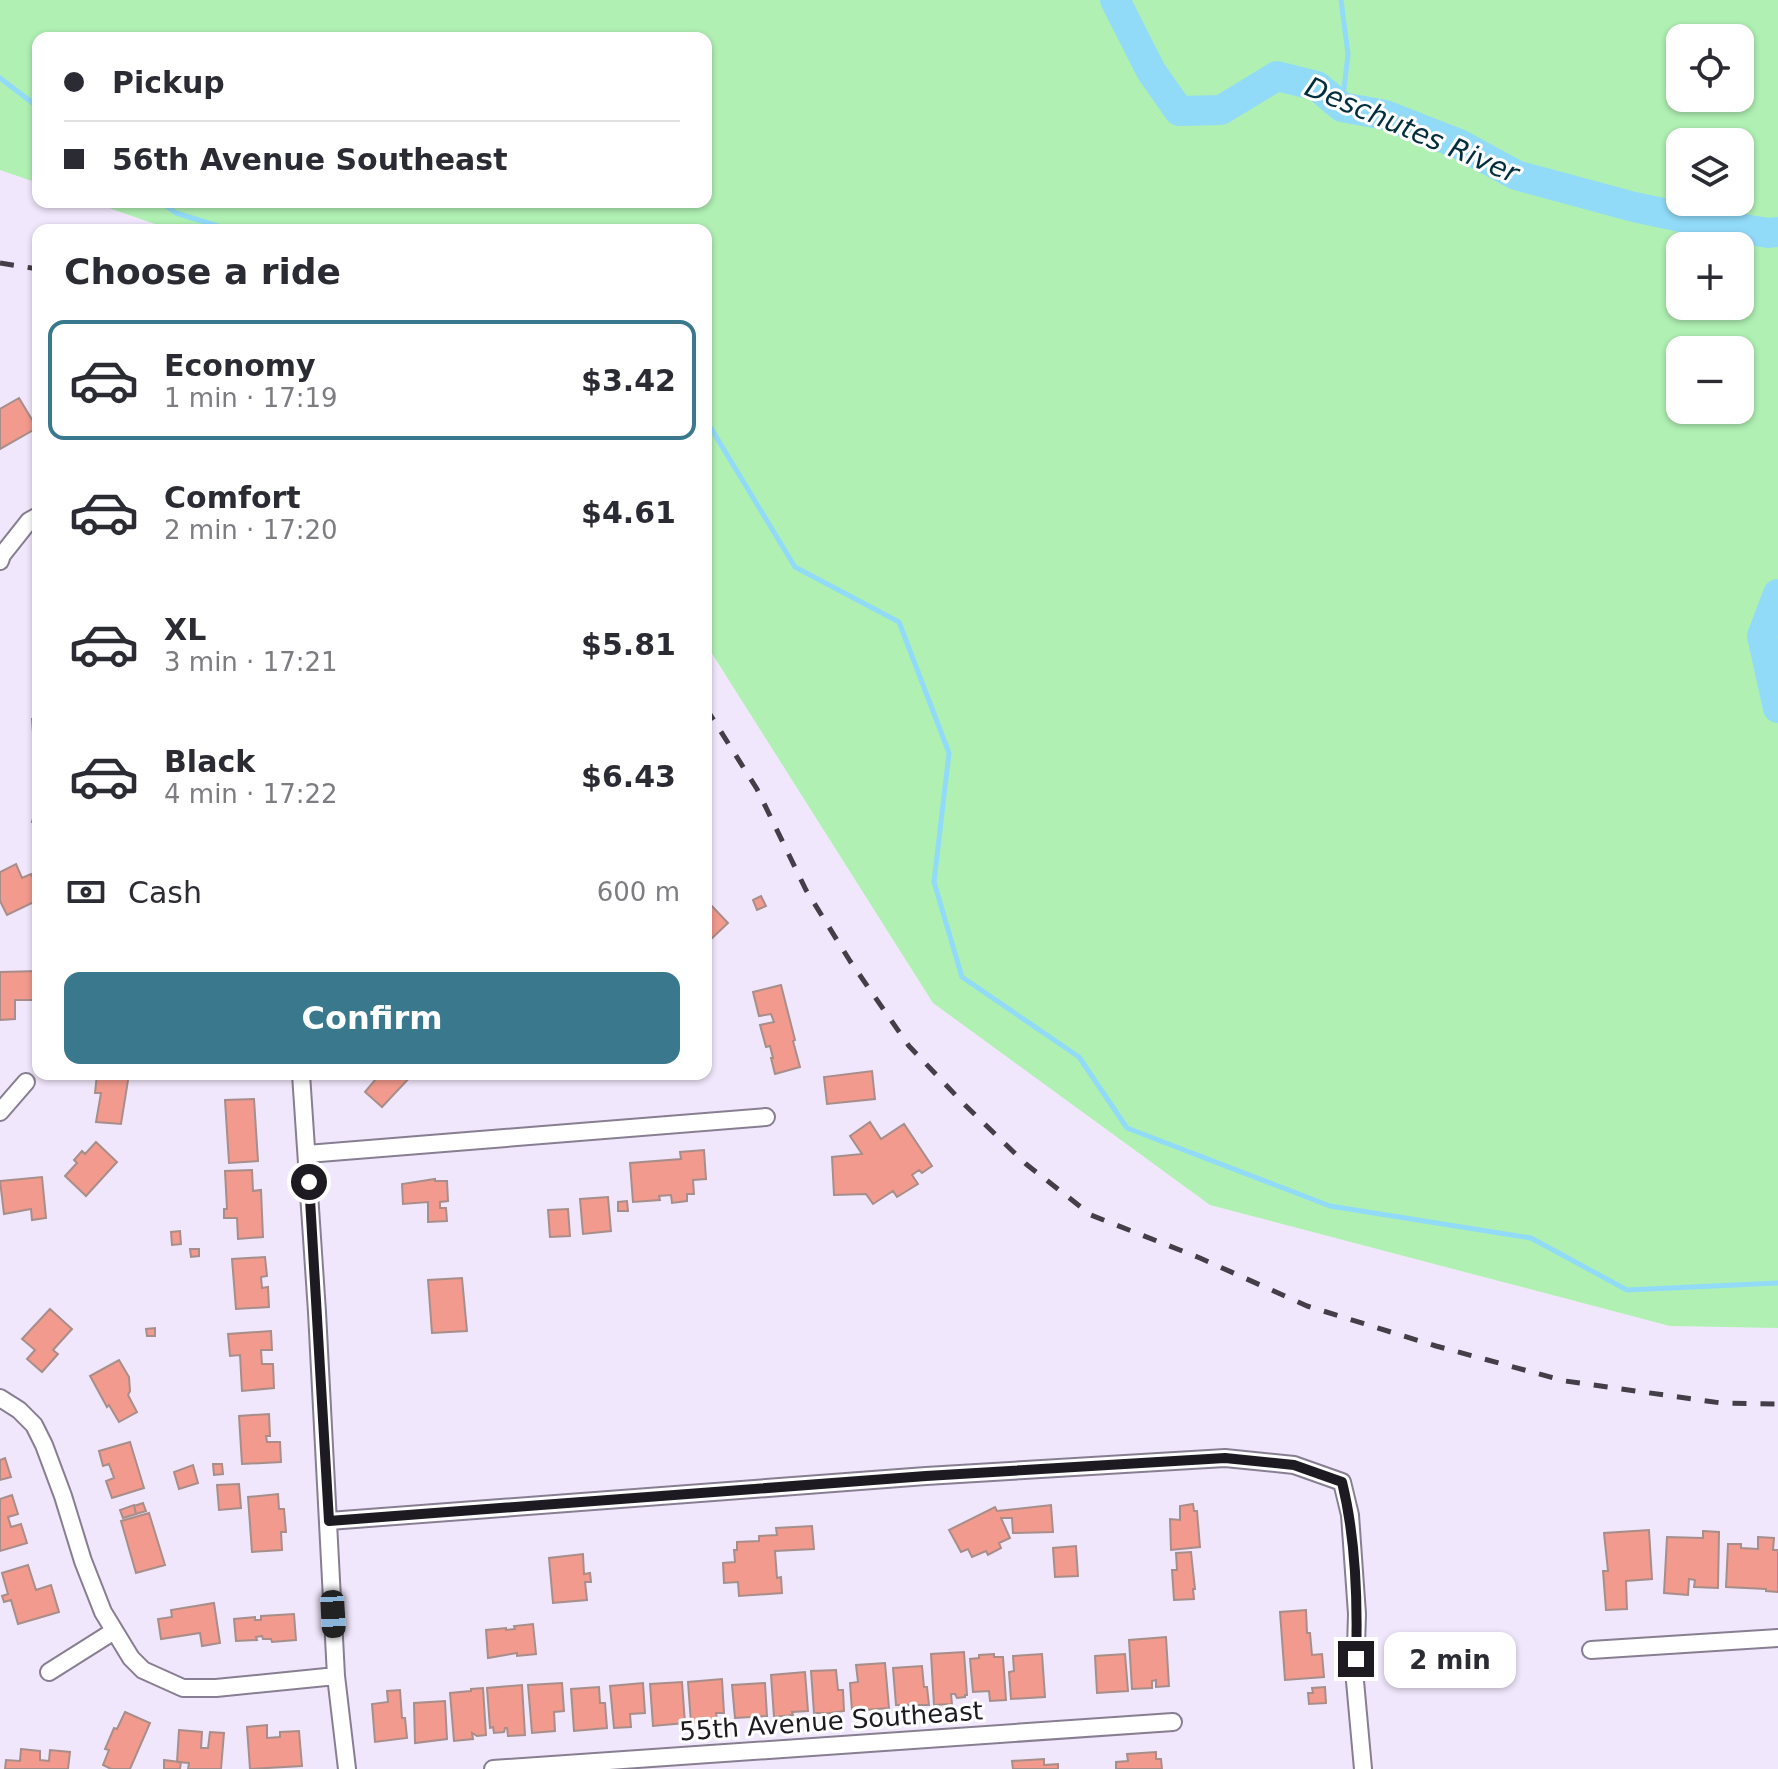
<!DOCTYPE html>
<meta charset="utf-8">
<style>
:root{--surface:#fff;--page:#f7f7f7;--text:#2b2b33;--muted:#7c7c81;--line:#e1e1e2;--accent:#39788d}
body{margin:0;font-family:"DejaVu Sans",sans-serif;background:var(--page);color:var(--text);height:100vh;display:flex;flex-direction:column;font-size:30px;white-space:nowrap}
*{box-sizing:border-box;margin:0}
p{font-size:26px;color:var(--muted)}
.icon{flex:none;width:44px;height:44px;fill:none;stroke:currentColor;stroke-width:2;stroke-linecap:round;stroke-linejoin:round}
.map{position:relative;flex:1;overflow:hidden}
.sheet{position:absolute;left:32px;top:224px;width:680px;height:856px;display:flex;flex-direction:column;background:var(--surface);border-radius:16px;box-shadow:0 2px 6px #0004}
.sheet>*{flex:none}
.hud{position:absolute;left:32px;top:32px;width:680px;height:176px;border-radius:16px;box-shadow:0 2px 6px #0004;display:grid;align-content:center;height:176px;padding:0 32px;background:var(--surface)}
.fabs{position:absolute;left:1666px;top:24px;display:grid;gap:16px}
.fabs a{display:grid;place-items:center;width:88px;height:88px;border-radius:16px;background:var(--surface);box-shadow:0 2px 6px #0004;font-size:40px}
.end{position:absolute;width:36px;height:36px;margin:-18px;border:10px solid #1e1a21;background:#fff;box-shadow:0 0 0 4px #fff}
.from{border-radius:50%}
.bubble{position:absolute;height:56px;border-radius:16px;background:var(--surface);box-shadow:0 2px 6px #0004;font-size:26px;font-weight:700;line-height:56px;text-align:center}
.car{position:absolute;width:24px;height:48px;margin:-24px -12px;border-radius:10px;box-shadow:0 0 6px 2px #0007;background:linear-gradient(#222 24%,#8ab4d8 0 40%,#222 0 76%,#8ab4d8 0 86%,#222 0)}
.hud b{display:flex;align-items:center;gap:28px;height:76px;font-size:30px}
.hud b+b{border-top:2px solid var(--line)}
.hud i{width:20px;height:20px;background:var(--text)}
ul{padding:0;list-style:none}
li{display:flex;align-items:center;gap:24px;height:120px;margin:0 16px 12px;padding:0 16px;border:4px solid transparent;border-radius:16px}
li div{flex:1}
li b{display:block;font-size:30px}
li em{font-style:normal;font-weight:700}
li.active{border-color:var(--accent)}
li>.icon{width:72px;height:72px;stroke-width:1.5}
h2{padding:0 32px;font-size:36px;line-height:96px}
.pay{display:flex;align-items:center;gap:20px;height:88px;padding:0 32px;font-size:30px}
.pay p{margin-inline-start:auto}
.primary-button{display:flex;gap:16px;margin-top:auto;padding:16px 32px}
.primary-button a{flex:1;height:92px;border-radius:16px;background:var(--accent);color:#fff;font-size:32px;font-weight:700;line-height:92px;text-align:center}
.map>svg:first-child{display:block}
.green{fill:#b0f0b3;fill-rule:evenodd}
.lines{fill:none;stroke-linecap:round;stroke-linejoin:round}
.stream{stroke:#91dbf9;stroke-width:5}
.river{stroke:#91dbf9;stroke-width:30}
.building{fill:#f19a8d;stroke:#a78e8a;stroke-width:2}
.street-casing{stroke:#887e91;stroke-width:20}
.street{stroke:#fff;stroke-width:16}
.rail{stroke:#433e47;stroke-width:5;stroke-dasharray:14 14;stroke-linecap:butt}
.route{stroke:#1e1a21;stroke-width:10}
.labels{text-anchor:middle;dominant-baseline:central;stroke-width:6;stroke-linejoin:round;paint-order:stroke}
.street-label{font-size:26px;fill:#1e1a21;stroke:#fff}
.water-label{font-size:28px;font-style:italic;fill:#002e3d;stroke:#fff}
</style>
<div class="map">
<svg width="1778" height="1769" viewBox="0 0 1778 1769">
<rect width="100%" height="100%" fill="#f1e7fc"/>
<!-- green -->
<path class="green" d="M0 0H1778V1328L1670 1326 1210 1205 933 1003 706 644V230H172L92 202H706V38H38V183L0 170ZM1680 38H1740V98H1680ZM1680 142H1740V202H1680ZM1680 246H1740V306H1680ZM1680 350H1740V410H1680Z"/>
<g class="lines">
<!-- stream -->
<path class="stream" d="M1341 0 1348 54 1342 107
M0 78 38 107
M161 202 176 213 231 230
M706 420 795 567 899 622 949 753 934 882 962 977 1079 1057 1127 1128 1330 1206 1531 1238 1627 1290 1778 1283"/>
<!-- river -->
<path class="river" d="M1115 0 1151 71 1179 111 1221 110 1277 76 1317 86 1342 107 1385 115 1459 144 1516 175 1634 207 1714 224 1768 233 1778 232
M1778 594 1762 636 1778 708"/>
</g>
<!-- building -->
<path class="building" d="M19 398 37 428 0 449V409Z
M32 719H38V747H34Z
M38 799V824L32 822Z
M16 864 22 878 31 874 38 887V900L7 915 0 901V872Z
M761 896 766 906 757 910 753 900Z
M709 903 728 923 706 944V906Z
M38 971V1000H15V1019L0 1020V972Z
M781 985 795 1040 793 1041 800 1067 775 1074 771 1058H773L770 1046 766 1047 760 1025 774 1022 771 1014 759 1016 753 992Z
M872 1071 875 1099 827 1104 824 1077Z
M97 1074H129L121 1124 96 1122 101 1093H95Z
M219 1074H252V1077L220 1079Z
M380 1074H413L382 1107 365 1092Z
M254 1099 258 1161 229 1163 225 1100Z
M870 1122 881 1139 904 1124 932 1166 922 1173 919 1170 912 1175 918 1184 897 1197 893 1191 873 1204 866 1194 834 1195 832 1157 862 1154 850 1136Z
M96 1142 117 1162 86 1196 65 1176 77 1163 74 1160 82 1151 85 1154Z
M704 1150 706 1179 693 1180 694 1194H687V1201L672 1203 671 1195 659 1196 660 1200 633 1202 630 1163 681 1159 680 1152Z
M252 1170 253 1191 261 1190 263 1237 238 1239 237 1218H224V1209H227L225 1171Z
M42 1177 46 1218 32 1220 31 1209 4 1214 0 1181Z
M435 1179V1181H447L448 1201 440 1202V1208H446L447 1221 428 1222V1202L403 1204 402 1184Z
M608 1197 611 1231 583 1234 580 1199Z
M627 1201 628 1211H618V1202Z
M568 1209 570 1236 550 1237 548 1210Z
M180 1231 181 1244 172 1245 171 1232Z
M190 1249H199V1256L191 1257Z
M265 1257 267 1276 261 1277 262 1288 268 1287 269 1307 236 1309 232 1259Z
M462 1278 467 1331 432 1333 428 1280Z
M50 1309 72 1329 53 1350 58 1354 42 1372 27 1359 35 1350 22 1339Z
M155 1328V1336H147L146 1329Z
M271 1331 272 1350H261L262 1364H273L274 1388 242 1391 240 1355 230 1356 228 1334Z
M119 1360 129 1377 130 1391 128 1395 137 1412 119 1422 109 1405 107 1407 90 1376Z
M269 1414 270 1436H266L267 1442H280L281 1462 242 1464 239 1416Z
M130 1442 144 1488 112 1498 106 1481 114 1478 109 1464 103 1466 99 1451Z
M5 1458 11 1477 0 1480V1460Z
M213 1464H222L223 1474 214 1475Z
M193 1465 198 1483 179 1489 174 1472Z
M239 1484 241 1508 219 1510 217 1485Z
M278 1494 279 1509H284L286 1532H281L282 1550 252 1552 248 1497Z
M12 1495 18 1514 8 1517 11 1527 21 1524 27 1543 0 1551V1499Z
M143 1503 146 1511 136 1514 134 1506Z
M1193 1504 1194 1511H1197L1200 1547 1171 1550 1170 1519 1180 1520V1506Z
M134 1505 136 1514 123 1518 120 1510Z
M1051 1505 1053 1532 1013 1533 1012 1518H1001L1010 1538 999 1543 1001 1548 988 1555 986 1551 972 1557 968 1549 961 1552 949 1530 995 1507 997 1511Z
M149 1513 165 1565 136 1573 121 1521Z
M812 1526 814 1549 775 1551 777 1578 781 1577 782 1593 739 1596 738 1582 724 1583 723 1563 735 1562 734 1550H737V1542L759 1541V1536L777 1535 776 1528Z
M1649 1530 1652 1579 1626 1581 1627 1609 1606 1610 1603 1571H1608L1604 1533Z
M1703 1531 1719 1532 1718 1588 1694 1587 1695 1580 1689 1579 1688 1595 1664 1593 1667 1537 1703 1538Z
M1758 1537 1774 1538 1773 1550H1778V1592L1766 1591V1589L1726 1587 1728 1544H1741V1548L1758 1549Z
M1076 1546 1078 1576 1055 1577 1053 1548Z
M1191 1552 1195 1589H1193L1194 1599 1174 1600 1172 1570H1177L1176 1553Z
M583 1554 584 1574 590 1573 591 1582H585L587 1600 553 1603 549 1558Z
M28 1565 36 1590 51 1585 59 1612 18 1624 11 1600 4 1602 2 1596 8 1594 2 1573Z
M214 1603 220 1643 202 1646 200 1633 161 1639 158 1619 172 1617 171 1610Z
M1306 1610 1307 1633H1310L1312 1655 1322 1654 1324 1677 1285 1680 1280 1612Z
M294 1614 296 1640 272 1642 271 1639H263L262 1636 256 1637 257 1640 236 1641 234 1619 255 1617V1620H261V1616Z
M533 1624 536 1654 517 1656V1653L488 1658 486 1630 506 1628V1630L515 1629 514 1626Z
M1166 1637 1169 1686 1156 1687V1680L1152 1681V1688L1132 1689 1129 1640Z
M964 1652 967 1695H965V1697L957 1698 955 1694H951L952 1704 934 1705 931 1654Z
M994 1654V1657H1003L1006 1700 990 1701 989 1691 973 1692 970 1659 979 1658V1655Z
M1042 1654 1045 1697 1011 1699 1009 1672 1014 1671 1013 1656Z
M1125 1654 1128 1691 1097 1693 1095 1656Z
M885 1663 889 1708 852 1711 850 1683 858 1682 856 1665Z
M922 1666 924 1687H927L929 1705H896L893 1668Z
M836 1670 838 1690H843L844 1711 823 1714V1713H814L811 1671Z
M805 1672 808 1711 792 1712 793 1715 774 1717 771 1675Z
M722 1679 724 1713H716L717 1719H704V1722L691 1723 688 1682Z
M682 1682 685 1723 653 1726 650 1684Z
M562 1683 564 1711 554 1712 555 1731 532 1733 528 1685Z
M643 1683 645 1713 630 1714 631 1727 614 1728 610 1686Z
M765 1683 767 1716 735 1718 732 1685Z
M522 1685 525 1735 508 1736 507 1728H505L504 1732 494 1733 493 1727 490 1728 487 1688Z
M599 1687 600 1703H605L607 1728 574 1731 571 1689Z
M1325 1687 1326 1703 1309 1704 1308 1693H1313L1312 1688Z
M483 1688 486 1735 477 1736 472 1733 473 1739 454 1741 450 1693 471 1691V1689Z
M400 1690 402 1718H405L407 1738 375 1742 372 1704 388 1702 387 1691Z
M445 1701 447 1739 415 1743 414 1703Z
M125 1712 150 1723 130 1769H111L103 1765 109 1750 105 1749 114 1728 117 1729Z
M267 1725V1738L280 1737V1732L299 1731 302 1766 250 1769 247 1727Z
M179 1730 202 1732 201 1748H208L210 1732 224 1733 221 1769H188L189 1763 177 1762Z
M21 1749 40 1751V1760L49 1761 50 1750 70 1752 68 1769H5L6 1760 20 1761Z
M1156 1752V1759H1161L1162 1769H1116V1762L1128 1761 1127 1754Z
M1044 1759V1765L1058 1764V1769H1013L1012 1761Z
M164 1760 181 1762 180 1769H164Z"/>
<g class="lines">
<!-- street casing -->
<g class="street-casing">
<path id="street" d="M0 561 2 555 29 521 38 516
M301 1074 317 1312 336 1676 347 1769
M0 1112 26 1082
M307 1154 766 1117
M0 1398 19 1410 34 1425 44 1445 63 1496 83 1561 103 1612 131 1658 143 1670 183 1688H216L336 1676
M329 1521 926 1476 1225 1458 1294 1465 1342 1482 1350 1515 1357 1614 1355 1681 1363 1769
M1591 1650 1778 1638
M49 1672 114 1631
M493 1769 1173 1722"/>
</g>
<!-- street -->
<use href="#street" class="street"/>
<!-- rail -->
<path class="rail" d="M0 263 38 269
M706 708 757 789 806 890 850 961 909 1046 965 1105 1026 1164 1091 1215 1200 1258 1307 1306 1436 1346 1565 1381 1721 1403 1778 1404"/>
</g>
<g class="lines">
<!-- route -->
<path class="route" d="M309 1182 329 1521 926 1476 1225 1458 1294 1465 1342 1482C1356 1539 1358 1600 1356 1659"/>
</g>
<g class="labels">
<!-- street labels -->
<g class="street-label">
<text transform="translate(831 1721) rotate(-4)">55th Avenue Southeast</text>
</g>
<!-- water labels -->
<g class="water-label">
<text transform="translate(1412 130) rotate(23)">Deschutes River</text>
</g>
</g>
</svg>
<div class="fabs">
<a><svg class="icon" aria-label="locate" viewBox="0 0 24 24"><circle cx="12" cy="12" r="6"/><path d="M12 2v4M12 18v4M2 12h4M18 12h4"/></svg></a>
<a><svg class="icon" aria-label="layers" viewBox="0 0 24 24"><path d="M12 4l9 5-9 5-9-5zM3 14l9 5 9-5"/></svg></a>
<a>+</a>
<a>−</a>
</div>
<i class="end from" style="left:309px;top:1182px"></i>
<i class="end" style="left:1356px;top:1659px"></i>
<div class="bubble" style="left:1384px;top:1632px;width:132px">2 min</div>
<i class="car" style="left:333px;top:1614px;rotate:177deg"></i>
<div class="hud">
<b><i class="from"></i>Pickup</b>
<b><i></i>56th Avenue Southeast</b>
</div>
<section class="sheet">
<h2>Choose a ride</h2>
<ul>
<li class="active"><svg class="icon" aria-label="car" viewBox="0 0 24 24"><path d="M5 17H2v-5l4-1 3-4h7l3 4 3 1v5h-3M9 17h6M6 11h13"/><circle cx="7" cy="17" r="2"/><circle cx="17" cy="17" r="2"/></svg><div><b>Economy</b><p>1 min · 17:19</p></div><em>$3.42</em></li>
<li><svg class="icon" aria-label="car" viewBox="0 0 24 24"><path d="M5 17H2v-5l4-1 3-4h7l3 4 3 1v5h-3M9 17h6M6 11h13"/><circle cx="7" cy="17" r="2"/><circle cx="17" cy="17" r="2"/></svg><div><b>Comfort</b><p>2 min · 17:20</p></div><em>$4.61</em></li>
<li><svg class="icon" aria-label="car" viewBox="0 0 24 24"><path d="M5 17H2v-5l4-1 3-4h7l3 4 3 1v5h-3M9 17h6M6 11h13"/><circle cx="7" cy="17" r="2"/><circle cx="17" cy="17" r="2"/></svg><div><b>XL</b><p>3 min · 17:21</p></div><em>$5.81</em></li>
<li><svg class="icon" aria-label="car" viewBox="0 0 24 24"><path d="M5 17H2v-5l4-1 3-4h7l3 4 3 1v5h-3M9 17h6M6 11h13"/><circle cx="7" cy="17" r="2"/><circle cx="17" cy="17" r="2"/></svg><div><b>Black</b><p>4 min · 17:22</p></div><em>$6.43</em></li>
</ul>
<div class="pay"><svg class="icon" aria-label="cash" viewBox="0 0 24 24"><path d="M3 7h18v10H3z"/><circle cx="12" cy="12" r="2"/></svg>Cash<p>600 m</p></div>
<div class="primary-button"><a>Confirm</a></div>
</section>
</div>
